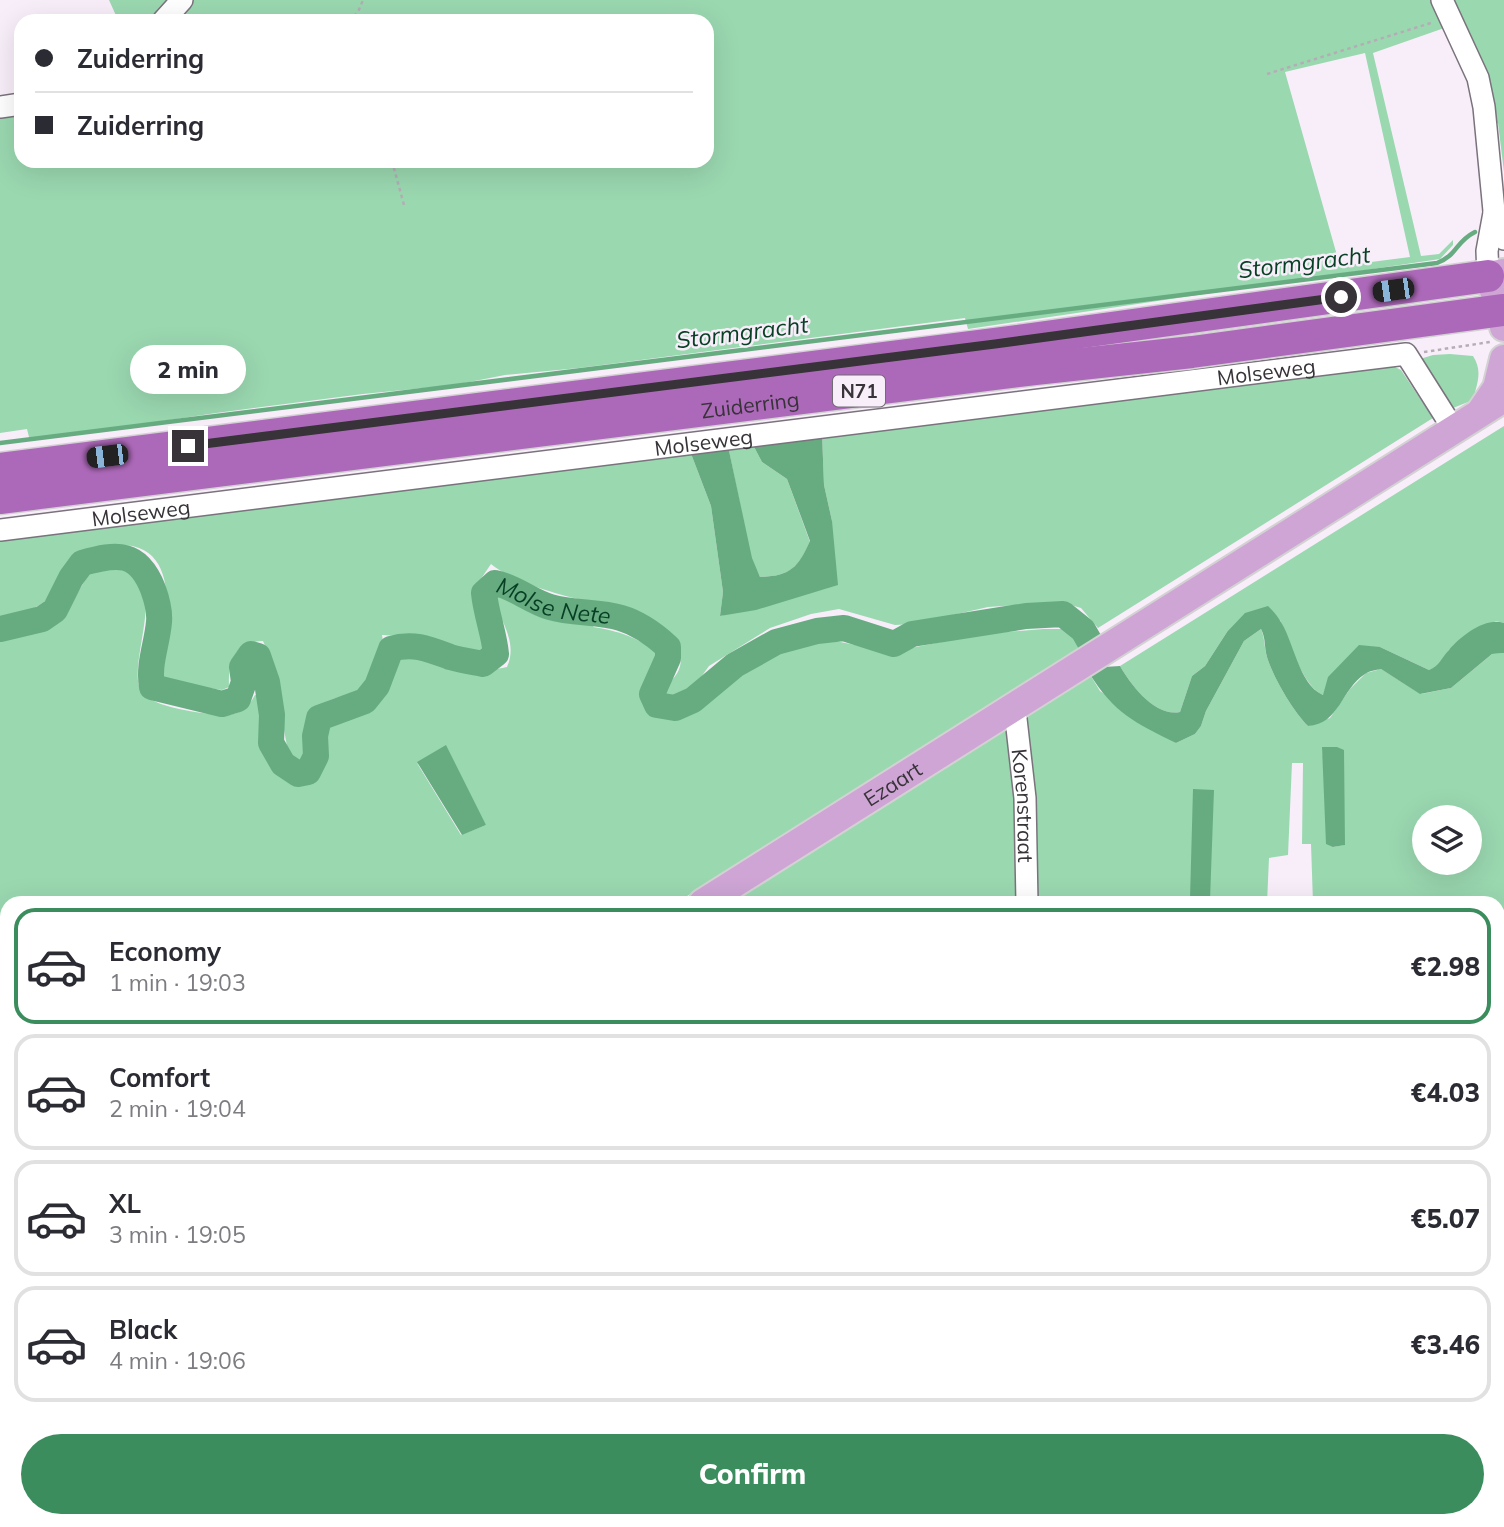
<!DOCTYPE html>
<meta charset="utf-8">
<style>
:root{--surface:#fff;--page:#f7f7f7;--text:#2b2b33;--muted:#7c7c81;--line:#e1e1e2;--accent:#3c8d5e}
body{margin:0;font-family:Mulish,sans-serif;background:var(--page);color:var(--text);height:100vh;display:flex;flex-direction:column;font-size:26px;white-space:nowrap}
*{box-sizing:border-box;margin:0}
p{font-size:23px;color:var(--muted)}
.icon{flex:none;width:38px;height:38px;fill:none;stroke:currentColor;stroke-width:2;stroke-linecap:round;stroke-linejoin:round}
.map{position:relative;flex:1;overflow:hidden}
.side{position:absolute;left:0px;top:896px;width:1505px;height:632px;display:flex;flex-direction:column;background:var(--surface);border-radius:21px 21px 0 0;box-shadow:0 7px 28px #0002}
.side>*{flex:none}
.banner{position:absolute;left:14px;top:14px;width:700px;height:154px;border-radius:21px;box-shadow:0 7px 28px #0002;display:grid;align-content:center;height:154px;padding:0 21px;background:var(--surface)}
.controls{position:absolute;left:1412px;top:805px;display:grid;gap:14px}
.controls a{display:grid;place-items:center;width:70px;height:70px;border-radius:50%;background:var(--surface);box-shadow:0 7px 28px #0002;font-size:35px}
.end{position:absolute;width:32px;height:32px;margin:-16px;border:9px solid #373338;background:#fff;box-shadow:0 0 0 4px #fff}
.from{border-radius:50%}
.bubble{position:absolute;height:49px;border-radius:24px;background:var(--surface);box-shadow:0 7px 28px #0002;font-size:23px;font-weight:800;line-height:49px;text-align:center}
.car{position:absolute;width:21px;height:42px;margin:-21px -10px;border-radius:9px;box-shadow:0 0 5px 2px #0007;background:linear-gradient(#222 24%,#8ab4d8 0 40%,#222 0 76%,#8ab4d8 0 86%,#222 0)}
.banner b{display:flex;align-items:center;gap:24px;height:66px;font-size:26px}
.banner b+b{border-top:2px solid var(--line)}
.banner i{width:18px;height:18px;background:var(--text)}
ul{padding:12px 0 0;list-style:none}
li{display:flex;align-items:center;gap:21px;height:116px;margin:0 14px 10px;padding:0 7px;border:4px solid var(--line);border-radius:21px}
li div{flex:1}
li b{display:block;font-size:26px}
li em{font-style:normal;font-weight:800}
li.on{border-color:var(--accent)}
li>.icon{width:63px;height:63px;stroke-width:1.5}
.primary-button{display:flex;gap:14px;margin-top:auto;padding:14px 21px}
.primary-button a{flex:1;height:80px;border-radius:42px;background:var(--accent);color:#fff;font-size:28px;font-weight:800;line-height:80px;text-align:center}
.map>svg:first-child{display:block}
.green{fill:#9ad8b0;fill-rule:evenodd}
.water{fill:#67ac81}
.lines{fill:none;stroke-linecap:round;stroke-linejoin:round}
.stream{stroke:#67ac81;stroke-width:4.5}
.river{stroke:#67ac81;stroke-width:26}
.minor-casing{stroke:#7a727c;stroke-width:24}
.major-casing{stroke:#d3d2d3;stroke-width:32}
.highway-casing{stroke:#d3d2d3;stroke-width:35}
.path{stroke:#b5adb6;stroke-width:2.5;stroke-dasharray:3.5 3.5;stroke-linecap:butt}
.minor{stroke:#fff;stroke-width:21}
.major{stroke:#cea5d5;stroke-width:28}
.highway{stroke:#ad69b9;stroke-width:32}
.route{stroke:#373338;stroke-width:9}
.labels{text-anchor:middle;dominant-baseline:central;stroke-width:5;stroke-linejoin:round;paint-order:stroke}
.shield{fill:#f8eefa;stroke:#716b72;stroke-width:2}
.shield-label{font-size:19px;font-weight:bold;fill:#373338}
.street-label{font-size:21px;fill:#373338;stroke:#f8eefa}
.water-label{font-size:23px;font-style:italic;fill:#063f23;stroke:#f8eefa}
</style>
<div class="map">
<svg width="1504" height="1527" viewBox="0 0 1504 1527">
<rect width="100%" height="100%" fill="#f8eefa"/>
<!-- green -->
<path class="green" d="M109 0H174L155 21H117L118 20Z
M191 0H1437L1450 26 1373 53 1421 256 1439 254 1453 240V245L1440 259 968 329 965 318 579 368 505 375 454 385 363 394 216 413 30 441 27 429 0 433V113L21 110V161H707V21H171ZM1365 53 1410 257 1340 266 1285 72Z
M1451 0H1504V172L1498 123 1493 124Z
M1450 354 1473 356C1483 371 1477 384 1473 400L1448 410 1420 359 1433 355Z
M1389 364 1401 370 1433 418 1098 628 1081 608 1061 602 988 607 913 624 895 625 839 609 811 614 770 628 709 666 696 684 678 695 664 696 665 686C706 656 658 616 625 607 616 604 606 605 598 603 584 601 569 597 555 593 533 586 510 579 491 564L472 592 474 607 486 646 485 652H473L433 638 382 635 383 641C380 652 379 669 373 678 360 699 320 694 308 717 301 730 307 747 307 760L300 763 291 757 287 746 271 659 263 641C235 642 228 661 229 687L222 690 167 682 163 676C163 635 188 543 118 545 103 546 85 546 73 557 67 563 64 573 60 581 45 609 30 611 0 617V533L690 451 711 506 723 592 720 616 827 588 832 521 824 485 822 433Z
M1504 426V623L1496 621 1449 650 1438 667 1429 670 1380 647 1323 695C1302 686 1289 640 1280 620L1227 632 1205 666 1192 676 1180 712C1155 717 1131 685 1120 666Z
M752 443 762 462 787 479 810 542C798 568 790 576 760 577L751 558 728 446Z
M117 567C175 571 125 663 141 691 151 708 205 714 224 715 240 715 248 708 255 695L262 697C269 717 267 783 299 783 304 783 310 779 315 778 320 765 321 733 326 725 336 710 362 714 376 704 394 691 392 669 404 653 440 653 470 677 507 667 517 645 504 625 495 604L499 594 504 591C512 593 524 603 534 608 553 616 575 618 596 621L593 627C618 631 639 637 659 655L645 690 650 707 668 716 680 714 711 699 722 684 749 666 787 649 825 639 891 652 981 634 1044 629H1068L1080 636 1085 646 676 903H7V1326L0 1330V640L33 632 65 614 90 572ZM417 763 486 825 461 835Z
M1261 629C1265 638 1264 647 1267 657 1273 677 1293 711 1308 726L1330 718 1350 689 1366 673 1381 669 1421 694 1451 688 1492 654 1504 653V1060L1498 1059V903H1313L1311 844H1302L1303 763H1292L1288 855 1269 858 1267 903H1033L1024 711 1089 673 1100 691 1176 743 1195 734 1201 726 1206 711 1244 641ZM1322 747 1345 845H1344L1333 847ZM1424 817H1470V863H1424Z
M1005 727 1017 796 1016 903H723Z
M7 1403V1521H101L102 1527H0V1405Z
M501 1521H587L588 1527H502Z
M648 1521H750L743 1522 744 1527H649Z
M817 1521H960L961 1527H827Z"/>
<!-- water -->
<path class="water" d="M822 433 824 485 832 521 838 585 756 610 720 616 723 592 711 506 690 451 728 446 752 558 760 577C790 576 798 568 810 541L787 479 762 462 752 443Z
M1268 606C1272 610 1276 614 1279 619 1294 640 1298 684 1323 695L1328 677 1359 645 1380 647 1429 670C1440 666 1441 658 1449 650 1461 636 1485 617 1504 623V653L1492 654 1451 688 1420 694 1381 669C1376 670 1369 671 1365 674 1341 689 1340 724 1308 726 1293 711 1273 677 1267 657 1264 646 1266 639 1261 629L1244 641 1206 711 1201 726 1195 734 1176 743C1134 722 1115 714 1089 673L1104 667 1120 666C1131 685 1155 717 1180 712L1192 676 1205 666 1227 632 1245 613Z
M446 745 486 825 462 835 417 762Z
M1322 747H1337L1344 750 1345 845 1333 847 1326 844Z
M1193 789 1214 790 1210 900 1190 899Z"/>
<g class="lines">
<!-- stream -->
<path class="stream" d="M0 443 1437 263C1458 255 1455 242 1475 232"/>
<!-- river -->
<path class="river" id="s1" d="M0 629 42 619 55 610 71 578 82 563C118 553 138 551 153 589 157 600 160 611 159 622 157 645 148 664 152 687L222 704 238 699 244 682 242 667 251 654 258 656 267 682 272 715 271 743 283 764 298 774 308 772 316 756 315 736 319 718 365 701 377 686 391 649C413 642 429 649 450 657 461 660 473 662 483 664L496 654C494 633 486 614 484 593L495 583C515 587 530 601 550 607 573 614 599 611 621 618 638 623 656 636 668 647V658L652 694 657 705 675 708 693 700 735 665 776 642 817 631 844 628 894 644 912 634 1026 616 1063 614 1083 630 1091 644"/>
<!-- minor casing -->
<g class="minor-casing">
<g id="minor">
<path d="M1442 0 1478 78 1484 107 1494 211 1504 239"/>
<path d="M163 21 182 0"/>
<path d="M0 107 21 104"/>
<path d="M1488 276 1487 251 1494 213"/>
<path id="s2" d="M0 530 1406 354 1454 430"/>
<path id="s3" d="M1011 709 1016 719 1025 798 1027 903"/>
<path d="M1498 1217 1504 1220"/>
<path d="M0 1401 7 1400"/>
<path d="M1498 1412 1504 1388"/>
<path d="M1075 1521 1076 1527"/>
<path d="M1303 1527 1344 1521"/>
<path d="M1460 1527 1464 1521"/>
</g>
</g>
<!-- major casing -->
<g class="major-casing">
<g id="major">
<path d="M1504 273 1488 276 1502 310 1504 327"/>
<path d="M1482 410 1497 388 1504 359"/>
<path id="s4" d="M703 903 1504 398"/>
<path d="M0 1344 7 1340"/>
</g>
</g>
<!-- highway casing -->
<g class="highway-casing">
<g id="highway">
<path d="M0 469 995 344 1488 276"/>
<path id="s5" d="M0 498 1035 369 1192 352 1502 310"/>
</g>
</g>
<!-- path -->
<path class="path" d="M349 21 358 12 363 0
M1267 74 1434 22
M392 161 404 205
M1424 352 1490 342
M879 1521 880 1527"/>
<!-- minor -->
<use href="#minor" class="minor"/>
<!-- major -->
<use href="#major" class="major"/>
<!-- highway -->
<use href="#highway" class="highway"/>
</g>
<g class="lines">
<!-- route -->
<path class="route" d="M188 446 995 344 1341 297"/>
</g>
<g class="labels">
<!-- shield labels -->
<rect class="shield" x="833" y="375.5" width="52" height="31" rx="5"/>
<g class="shield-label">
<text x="859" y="391">N71</text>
</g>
<!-- street labels -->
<g class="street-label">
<text stroke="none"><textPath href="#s2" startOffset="1276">Molseweg</textPath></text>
<text stroke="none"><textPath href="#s5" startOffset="756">Zuiderring</textPath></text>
<text stroke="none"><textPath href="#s2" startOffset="709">Molseweg</textPath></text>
<text stroke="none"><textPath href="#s2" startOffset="142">Molseweg</textPath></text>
<text stroke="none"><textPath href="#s4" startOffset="224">Ezaart</textPath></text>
<text stroke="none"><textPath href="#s3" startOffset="98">Korenstraat</textPath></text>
</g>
<!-- water labels -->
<g class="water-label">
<text transform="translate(1304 262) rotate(-7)">Stormgracht</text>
<text transform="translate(742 332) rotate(-7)">Stormgracht</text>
<text stroke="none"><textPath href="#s1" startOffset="1001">Molse Nete</textPath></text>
</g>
</g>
</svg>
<div class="controls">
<a><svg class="icon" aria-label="layers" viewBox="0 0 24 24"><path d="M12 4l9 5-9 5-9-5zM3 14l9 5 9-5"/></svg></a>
</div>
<i class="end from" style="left:1341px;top:297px"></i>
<i class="end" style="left:188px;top:446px"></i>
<div class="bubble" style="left:130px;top:345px;width:116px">2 min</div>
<i class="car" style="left:1393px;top:290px;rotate:262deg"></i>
<i class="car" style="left:107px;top:456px;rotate:263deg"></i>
<div class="banner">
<b><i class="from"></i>Zuiderring</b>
<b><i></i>Zuiderring</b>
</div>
<section class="side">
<ul>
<li class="on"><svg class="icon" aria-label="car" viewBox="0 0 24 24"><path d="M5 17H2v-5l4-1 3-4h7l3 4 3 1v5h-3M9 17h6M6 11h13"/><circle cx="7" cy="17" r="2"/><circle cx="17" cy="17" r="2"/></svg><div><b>Economy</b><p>1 min · 19:03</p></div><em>€2.98</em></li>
<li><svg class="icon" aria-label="car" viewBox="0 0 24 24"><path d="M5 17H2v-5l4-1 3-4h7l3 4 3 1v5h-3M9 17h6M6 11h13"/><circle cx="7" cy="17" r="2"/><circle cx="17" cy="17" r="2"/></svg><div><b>Comfort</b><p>2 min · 19:04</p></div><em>€4.03</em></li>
<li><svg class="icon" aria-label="car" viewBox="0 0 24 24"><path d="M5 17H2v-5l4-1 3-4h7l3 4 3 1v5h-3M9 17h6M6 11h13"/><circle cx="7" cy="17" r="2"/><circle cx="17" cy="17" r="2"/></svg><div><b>XL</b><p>3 min · 19:05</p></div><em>€5.07</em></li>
<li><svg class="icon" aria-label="car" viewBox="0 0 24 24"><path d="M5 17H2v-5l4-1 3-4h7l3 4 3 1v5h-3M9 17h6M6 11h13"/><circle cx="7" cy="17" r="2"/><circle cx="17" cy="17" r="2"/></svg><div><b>Black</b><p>4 min · 19:06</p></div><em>€3.46</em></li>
</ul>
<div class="primary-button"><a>Confirm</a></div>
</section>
</div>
